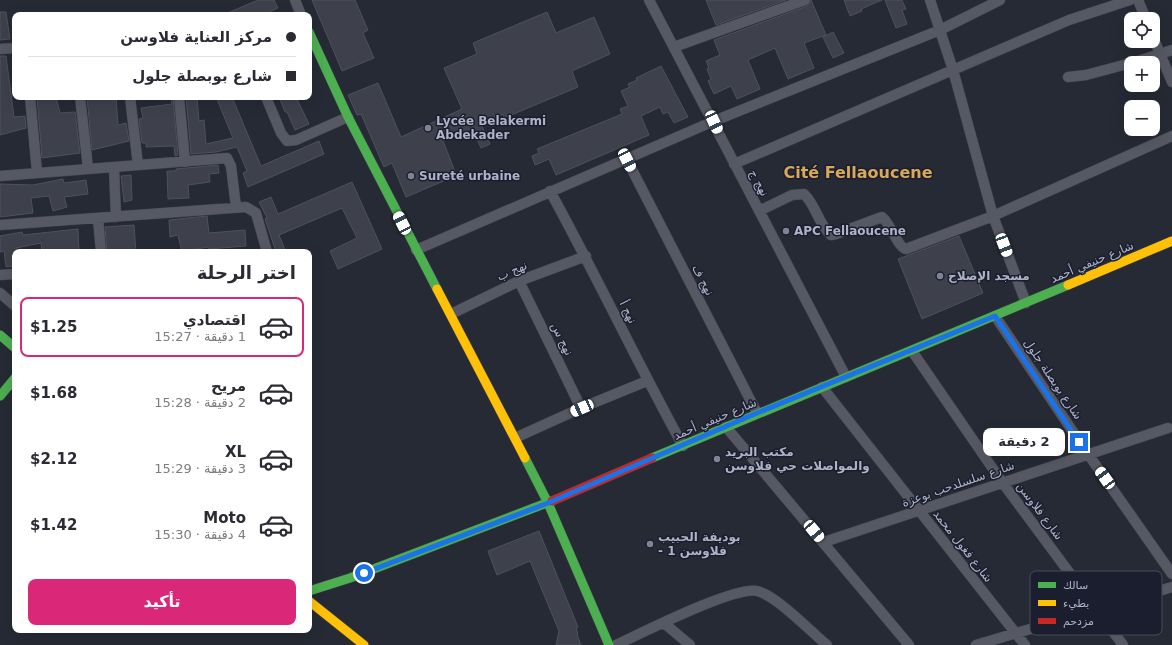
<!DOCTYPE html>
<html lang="ar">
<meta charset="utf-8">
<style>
:root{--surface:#fff;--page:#f7f7f7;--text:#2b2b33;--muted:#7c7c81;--line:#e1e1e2;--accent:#db2777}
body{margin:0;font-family:"DejaVu Sans","Noto Naskh Arabic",sans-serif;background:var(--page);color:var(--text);direction:rtl;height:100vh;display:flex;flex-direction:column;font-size:15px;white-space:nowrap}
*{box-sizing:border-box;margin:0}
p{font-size:13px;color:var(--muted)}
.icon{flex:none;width:22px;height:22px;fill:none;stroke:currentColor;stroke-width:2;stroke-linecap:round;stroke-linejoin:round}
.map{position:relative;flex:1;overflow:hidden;direction:ltr}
.sheet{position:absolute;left:12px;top:249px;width:300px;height:384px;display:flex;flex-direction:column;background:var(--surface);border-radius:8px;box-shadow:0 4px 16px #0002;direction:rtl}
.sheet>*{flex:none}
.guide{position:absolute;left:12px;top:12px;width:300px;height:88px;border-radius:8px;box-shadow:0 4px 16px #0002;direction:rtl;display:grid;align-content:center;height:88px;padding:0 16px;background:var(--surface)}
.tools{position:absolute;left:1124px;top:12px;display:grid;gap:8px}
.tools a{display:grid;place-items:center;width:36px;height:36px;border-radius:8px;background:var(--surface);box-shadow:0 4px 16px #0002;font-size:20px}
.end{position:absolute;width:18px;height:18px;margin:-9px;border:5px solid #1a73e8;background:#fff;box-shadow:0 0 0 2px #fff}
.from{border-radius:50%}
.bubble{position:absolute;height:28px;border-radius:8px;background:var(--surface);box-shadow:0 4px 16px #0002;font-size:13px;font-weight:800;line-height:28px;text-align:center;direction:rtl}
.car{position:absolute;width:12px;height:24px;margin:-12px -6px;border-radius:5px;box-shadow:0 0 3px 1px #0007;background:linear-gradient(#fff 24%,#345 0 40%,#fff 0 76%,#345 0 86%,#fff 0)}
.guide b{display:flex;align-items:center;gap:14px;height:38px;font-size:15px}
.guide b+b{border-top:1px solid var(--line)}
.guide i{width:10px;height:10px;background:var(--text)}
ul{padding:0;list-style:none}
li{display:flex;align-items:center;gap:12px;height:60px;margin:0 8px 6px;padding:0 8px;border:2px solid transparent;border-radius:8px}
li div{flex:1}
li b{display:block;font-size:15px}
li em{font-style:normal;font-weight:800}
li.current{border-color:var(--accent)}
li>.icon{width:36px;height:36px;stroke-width:1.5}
h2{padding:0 16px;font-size:18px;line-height:48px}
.cta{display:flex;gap:8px;margin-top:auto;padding:8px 16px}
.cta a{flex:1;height:46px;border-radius:8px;background:var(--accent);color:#fff;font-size:16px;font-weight:800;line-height:46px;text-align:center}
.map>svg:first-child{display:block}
.building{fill:#3e414b;stroke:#4e515c}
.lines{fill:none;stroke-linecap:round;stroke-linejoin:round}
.street-casing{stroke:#42454d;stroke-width:11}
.fast-casing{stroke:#42454d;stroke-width:10}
.slow-casing{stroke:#42454d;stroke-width:10}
.jam-casing{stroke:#42454d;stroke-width:10}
.street{stroke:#565863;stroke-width:10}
.fast{stroke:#4caf50;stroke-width:9}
.slow{stroke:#ffc107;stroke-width:9}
.jam{stroke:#c62828;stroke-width:9}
.route{stroke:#1a73e8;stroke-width:5}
.poi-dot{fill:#7f8394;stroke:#1a1e2f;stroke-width:1.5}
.labels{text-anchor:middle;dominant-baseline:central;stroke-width:3;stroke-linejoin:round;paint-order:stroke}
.poi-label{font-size:12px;font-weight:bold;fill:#afb3c7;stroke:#1a1e2f;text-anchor:start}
.street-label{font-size:12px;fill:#afb3c7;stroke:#1a1e2f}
.district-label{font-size:16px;font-weight:bold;fill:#d8a959;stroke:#1a1e2f}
.key{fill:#1a1e2f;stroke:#474b5d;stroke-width:1}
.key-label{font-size:11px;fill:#afb3c7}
</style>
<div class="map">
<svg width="1172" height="645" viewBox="0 0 1172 645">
<rect width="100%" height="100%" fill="#262a34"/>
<!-- building -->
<path class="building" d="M258 0H274L278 8 262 15H223Z
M312 0H355L368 30 363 33 374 58 342 71Z
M706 0H786L716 25Z
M811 0 826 35 804 43 814 68 788 79 775 48 748 60 760 89 737 99 731 86 714 94 708 81 711 79 707 69 709 68 706 61 720 55 714 40 807 6Z
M844 0H882L861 9 862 11 850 16Z
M885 0H902L906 9 902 10 907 24 896 28Z
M0 12H6L10 39 0 40Z
M547 12 556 33 594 17 610 54 572 71 578 87 504 118 503 114 481 124 490 144 481 148 472 128 443 141 456 174 453 176V177L406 197 392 163 384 167 361 114 357 115 348 95 378 83 401 137 462 109 444 68 477 54 473 43Z
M833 32 844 53 833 58 823 37Z
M0 56H6L14 117 25 116 26 128 0 135Z
M661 66 688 117 674 123 668 112 663 114 660 107 641 116 649 135 556 175 549 159 535 165 532 156 539 153 537 149 622 114 620 109 628 106 621 91 630 87 628 84 637 80 636 78Z
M37 97H56L60 113 75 112 80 153 42 158Z
M87 97H116L118 125 126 123 129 141 92 150Z
M171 97H173L178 155 175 156 174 146 146 147V143H142L139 119 143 118 141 108 172 104Z
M186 97H197L199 121 204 120 206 144 233 138 216 97H232L261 166 319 141 324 154 248 187 243 173 247 171 237 147 216 152 191 154Z
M279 97H296L309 124 295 130 287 112H285Z
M218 165 219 173 209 174 210 182 188 185 189 198 168 199 167 171H176V169Z
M131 175 132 200 124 202 121 176Z
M63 179 64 183 86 180 88 194 64 197 67 207 53 211 49 196 31 198 33 213 0 217V184L33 185Z
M352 182 382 249 338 269 330 251 357 238 342 208 279 235 286 252H276L265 219 267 218 259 202 271 197 278 214Z
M207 216 209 233 245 230 246 246 209 249 208 247 182 252 178 235 170 237 169 220Z
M134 225 136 252H107L105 227Z
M78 229 79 252H42L41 243 16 248 15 266 6 267 4 251 0 252V236L22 232 23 235Z
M959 236 983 293 922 319 898 259Z
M539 531 578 627 576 628 578 634 577 635 581 645H556L559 631 530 561 497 575 488 551Z"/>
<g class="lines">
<!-- street casing -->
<g class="street-casing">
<path id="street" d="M295 0 301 15
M649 0 846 377
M930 0 953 70 993 216 1026 303
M1138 0 1146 19
M1153 37 1172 82
M674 47 805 0
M0 49 15 48
M1132 63 1172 50
M1068 77 1086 75 1131 63
M30 97 37 172
M80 97 88 168
M130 97 138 165
M179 97 185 162
M266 97 281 133 287 141 296 140 348 117
M627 160 757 413
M734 164 1069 20 1130 0
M114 168 116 217
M0 176 227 158 231 166 236 207
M550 191C596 275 637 362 683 446
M759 211 792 195 804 194C816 205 818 224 831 235L836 234 882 217C891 224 898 248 906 249L993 216 1172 136
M98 218 101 252
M0 225 246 207 256 213 267 252
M416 250 714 121 940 30 1000 0
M0 275 15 274
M519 281 581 408
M0 293 15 306
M451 314 519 281 586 256
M995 316 1088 454 1172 574
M912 351 1002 482 1123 645
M822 387 1025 645
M726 427 909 645
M515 438 581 408 647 381
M824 542 1168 428
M664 623 690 645
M616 645C642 633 734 586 757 591 777 596 810 631 827 645
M976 645 1172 587"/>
</g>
<!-- fast casing -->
<g class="fast-casing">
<path id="fast" d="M309 32 348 117 437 289
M0 335 15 348
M0 396 15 378
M525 458 548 503 609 645
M652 458 1068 285
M309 591 350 578 552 501"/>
</g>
<!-- slow casing -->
<g class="slow-casing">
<path id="slow" d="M1068 285 1172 241
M437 289 525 458
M309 601 364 645"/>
</g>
<!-- jam casing -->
<g class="jam-casing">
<path id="jam" d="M552 501 652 458"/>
</g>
<!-- street -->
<use href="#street" class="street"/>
<!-- fast -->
<use href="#fast" class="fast"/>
<!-- slow -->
<use href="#slow" class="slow"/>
<!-- jam -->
<use href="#jam" class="jam"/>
</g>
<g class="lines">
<!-- route -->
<path class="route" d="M364 573 548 503 757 413 995 316 1079 442"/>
</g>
<!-- markers -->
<g class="poi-dot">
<circle cx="428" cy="128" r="4"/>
<circle cx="411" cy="176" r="4"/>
<circle cx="786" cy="231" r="4"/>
<circle cx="940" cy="276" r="4"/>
<circle cx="717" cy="459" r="4"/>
<circle cx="650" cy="544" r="4"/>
</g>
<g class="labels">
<!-- poi labels -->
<g class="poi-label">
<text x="436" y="121">Lycée Belakermi<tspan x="436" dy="14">Abdekader</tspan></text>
<text x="419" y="176">Sureté urbaine</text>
<text x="794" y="231">APC Fellaoucene</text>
<text x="948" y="276">مسجد اﻹصلاح</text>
<text x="725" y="452">مكتب البريد<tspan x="725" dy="14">والمواصلات حي فلاوسن</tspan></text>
<text x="658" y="537">بوديفة الحبيب<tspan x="658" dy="14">- فلاوسن 1</tspan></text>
</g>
<!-- street labels -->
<g class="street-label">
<text transform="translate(759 183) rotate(62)">نهج ج</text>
<text transform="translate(1092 262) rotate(-23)">شارع حنيفي أحمد</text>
<text transform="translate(512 271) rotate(-24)">نهج ب</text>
<text transform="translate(703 280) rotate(63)">نهج ف</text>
<text transform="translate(628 312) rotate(64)">نهج أ</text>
<text transform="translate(562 339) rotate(64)">نهج س</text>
<text transform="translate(1053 379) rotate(56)">شارع بوبصلة جلول</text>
<text transform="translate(715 419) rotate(-23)">شارع حنيفي أحمد</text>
<text transform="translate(958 484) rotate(-19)">شارع سلسلدحب بوعزة</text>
<text transform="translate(1040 511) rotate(53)">شارع فلاوسن</text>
<text transform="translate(963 546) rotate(52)">شارع فغول محمد</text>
</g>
<!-- district labels -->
<g class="district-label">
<text x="858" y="172">Cité Fellaoucene</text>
</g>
</g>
<!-- legend -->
<rect x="1030" y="571" width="132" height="64" rx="6" class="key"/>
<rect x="1038" y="582" width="18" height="6" fill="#4caf50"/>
<rect x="1038" y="600" width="18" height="6" fill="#ffc107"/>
<rect x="1038" y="618" width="18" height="6" fill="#c62828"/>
<g class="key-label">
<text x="1063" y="589">سالك</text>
<text x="1063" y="607">بطيء</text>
<text x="1063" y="625">مزدحم</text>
</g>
</svg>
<div class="tools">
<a><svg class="icon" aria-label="locate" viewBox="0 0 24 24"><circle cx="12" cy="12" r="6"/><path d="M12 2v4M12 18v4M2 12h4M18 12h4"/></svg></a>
<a>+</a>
<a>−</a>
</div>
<i class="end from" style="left:364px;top:573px"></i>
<i class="end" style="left:1079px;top:442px"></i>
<div class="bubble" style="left:983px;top:428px;width:82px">2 دقيقة</div>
<i class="car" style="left:714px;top:122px;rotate:155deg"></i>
<i class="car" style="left:627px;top:160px;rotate:153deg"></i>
<i class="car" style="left:402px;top:223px;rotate:333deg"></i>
<i class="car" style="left:1004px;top:245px;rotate:159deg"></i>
<i class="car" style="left:582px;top:408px;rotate:246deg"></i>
<i class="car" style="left:1105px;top:478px;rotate:324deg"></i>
<i class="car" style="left:814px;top:531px;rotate:140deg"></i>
<div class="guide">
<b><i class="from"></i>مركز العناية فلاوسن</b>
<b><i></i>شارع بوبصلة جلول</b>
</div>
<section class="sheet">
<h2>اختر الرحلة</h2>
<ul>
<li class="current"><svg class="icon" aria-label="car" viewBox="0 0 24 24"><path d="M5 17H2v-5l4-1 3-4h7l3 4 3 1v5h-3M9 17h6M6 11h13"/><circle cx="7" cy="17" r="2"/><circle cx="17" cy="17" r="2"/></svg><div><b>اقتصادي</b><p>1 دقيقة · 15:27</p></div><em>$1.25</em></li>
<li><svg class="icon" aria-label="car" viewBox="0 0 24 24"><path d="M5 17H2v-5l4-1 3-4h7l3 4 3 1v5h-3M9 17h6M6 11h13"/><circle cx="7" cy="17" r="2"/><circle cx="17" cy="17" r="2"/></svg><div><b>مريح</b><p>2 دقيقة · 15:28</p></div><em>$1.68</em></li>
<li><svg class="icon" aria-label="car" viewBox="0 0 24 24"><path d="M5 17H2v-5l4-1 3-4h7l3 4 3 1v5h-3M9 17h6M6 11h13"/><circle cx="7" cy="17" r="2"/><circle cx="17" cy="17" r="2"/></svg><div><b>XL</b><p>3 دقيقة · 15:29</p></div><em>$2.12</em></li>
<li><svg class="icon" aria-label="car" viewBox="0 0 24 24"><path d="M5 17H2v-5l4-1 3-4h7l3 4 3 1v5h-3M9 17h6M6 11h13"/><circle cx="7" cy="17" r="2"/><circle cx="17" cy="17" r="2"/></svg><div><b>Moto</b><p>4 دقيقة · 15:30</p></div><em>$1.42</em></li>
</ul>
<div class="cta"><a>تأكيد</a></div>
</section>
</div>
